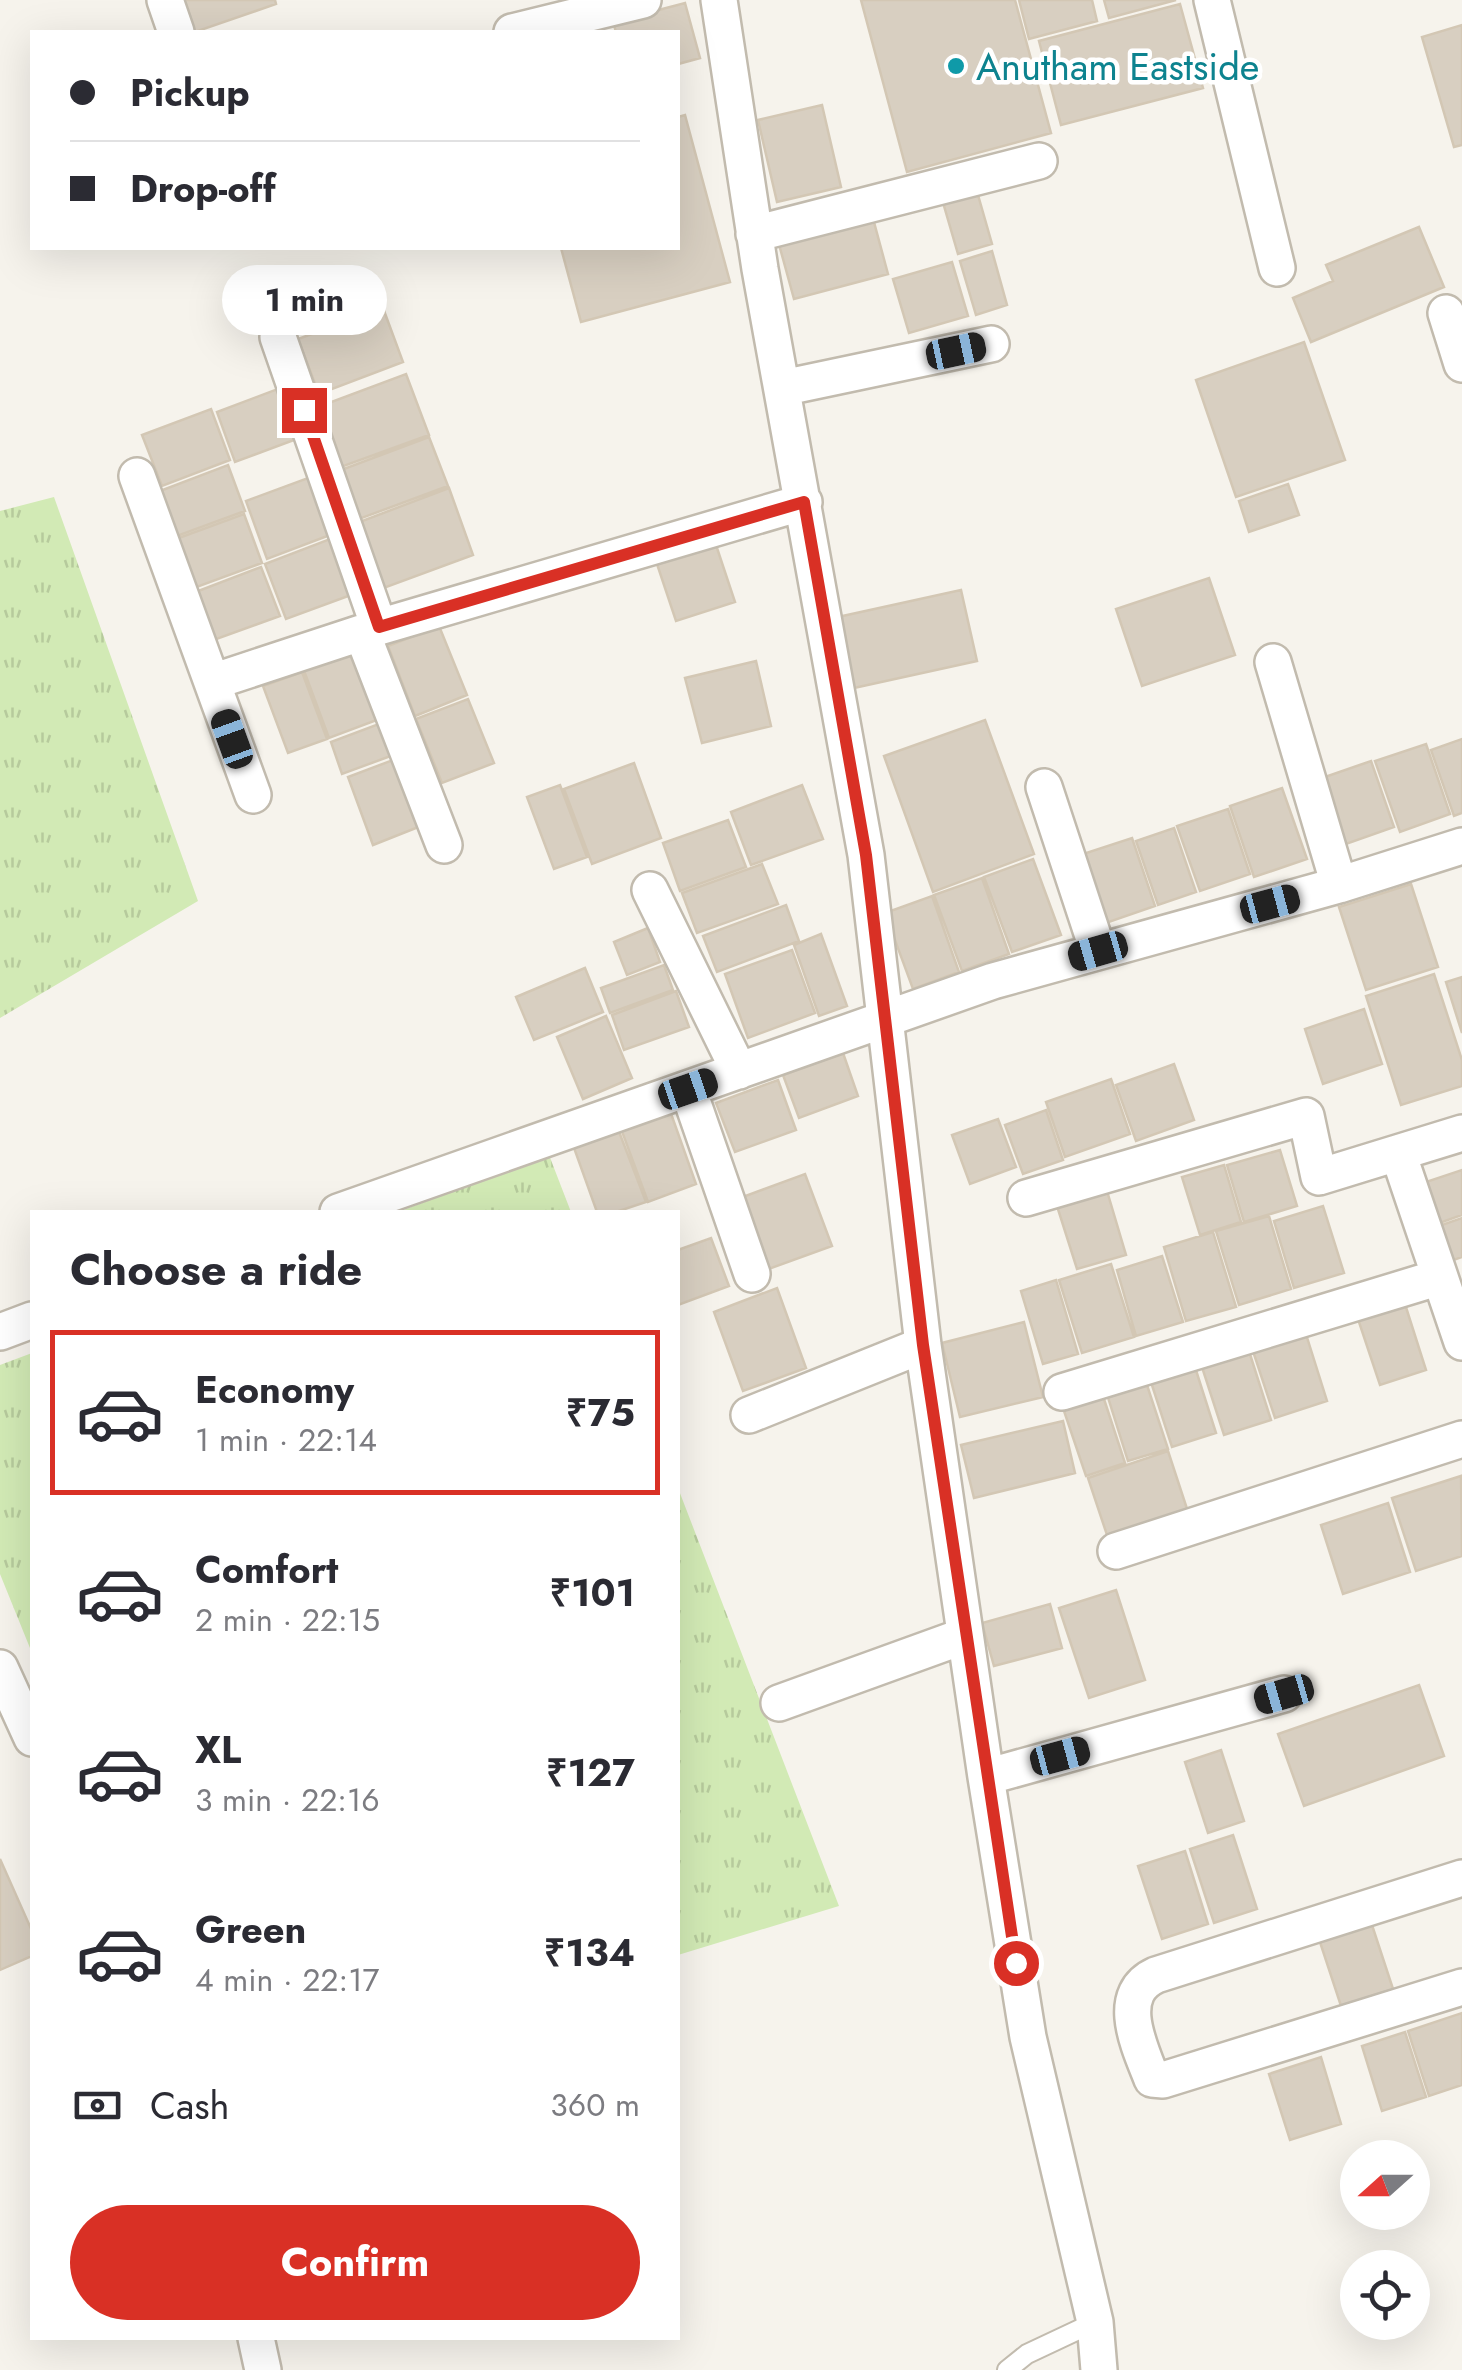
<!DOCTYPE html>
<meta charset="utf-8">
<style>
:root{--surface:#fff;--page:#f2f2f3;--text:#2b2b33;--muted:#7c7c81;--line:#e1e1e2;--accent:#d93025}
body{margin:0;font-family:Jost,sans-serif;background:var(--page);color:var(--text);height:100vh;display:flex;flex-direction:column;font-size:38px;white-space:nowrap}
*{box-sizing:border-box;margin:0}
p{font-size:32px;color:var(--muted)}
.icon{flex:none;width:55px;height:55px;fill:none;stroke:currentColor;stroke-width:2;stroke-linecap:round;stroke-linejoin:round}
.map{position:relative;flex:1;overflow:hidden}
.panel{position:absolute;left:30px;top:1210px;width:650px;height:1130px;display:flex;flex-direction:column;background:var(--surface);border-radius:0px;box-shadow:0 10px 40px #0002}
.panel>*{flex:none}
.hud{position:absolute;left:30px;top:30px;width:650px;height:220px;border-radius:0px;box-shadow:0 10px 40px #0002;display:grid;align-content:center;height:220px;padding:0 40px;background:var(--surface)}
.needle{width:65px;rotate:249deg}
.buttons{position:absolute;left:1340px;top:2140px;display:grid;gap:20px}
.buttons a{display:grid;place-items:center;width:90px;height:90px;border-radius:50%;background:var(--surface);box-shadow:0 10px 40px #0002;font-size:50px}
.end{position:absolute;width:45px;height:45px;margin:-22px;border:12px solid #d93025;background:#fff;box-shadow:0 0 0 5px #fff}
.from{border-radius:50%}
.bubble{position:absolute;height:70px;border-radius:35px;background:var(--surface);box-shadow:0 10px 40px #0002;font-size:32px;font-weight:700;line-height:70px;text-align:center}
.car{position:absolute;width:30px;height:60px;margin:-30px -15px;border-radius:12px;box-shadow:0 0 8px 2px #0007;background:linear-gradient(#222 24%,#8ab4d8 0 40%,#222 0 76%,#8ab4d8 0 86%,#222 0)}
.hud b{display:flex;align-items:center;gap:35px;height:95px;font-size:38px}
.hud b+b{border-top:2px solid var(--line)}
.hud i{width:25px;height:25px;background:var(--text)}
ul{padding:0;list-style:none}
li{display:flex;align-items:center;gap:30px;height:165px;margin:0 20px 15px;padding:0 20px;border:5px solid transparent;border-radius:0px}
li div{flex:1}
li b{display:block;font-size:38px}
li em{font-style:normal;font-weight:700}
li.current{border-color:var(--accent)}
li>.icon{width:90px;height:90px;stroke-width:1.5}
h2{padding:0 40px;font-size:45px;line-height:120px}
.pay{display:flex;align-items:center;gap:25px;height:110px;padding:0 40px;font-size:38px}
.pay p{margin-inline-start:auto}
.primary-button{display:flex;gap:20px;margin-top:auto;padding:20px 40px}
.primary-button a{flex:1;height:115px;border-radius:60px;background:var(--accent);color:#fff;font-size:40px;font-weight:700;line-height:115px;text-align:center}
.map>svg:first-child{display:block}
.grass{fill:url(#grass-tufts)}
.building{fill:#d8cfc1;stroke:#d3c7b4;stroke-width:2.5}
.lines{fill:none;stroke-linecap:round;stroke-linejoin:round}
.service-casing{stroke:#c2bbae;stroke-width:22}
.minor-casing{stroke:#c2bbae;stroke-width:40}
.service{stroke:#fff;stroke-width:18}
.minor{stroke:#fff;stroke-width:35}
.route{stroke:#d93025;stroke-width:12}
.culture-dot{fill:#0f9aa8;stroke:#fff;stroke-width:4}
.labels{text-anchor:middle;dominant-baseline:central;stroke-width:9;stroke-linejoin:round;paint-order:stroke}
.culture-label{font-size:38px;fill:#0d838f;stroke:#fff;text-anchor:start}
</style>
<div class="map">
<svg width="1462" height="2370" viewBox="0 0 1462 2370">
<defs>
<pattern id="grass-tufts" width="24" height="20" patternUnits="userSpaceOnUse" patternTransform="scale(2.5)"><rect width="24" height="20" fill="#d2eab5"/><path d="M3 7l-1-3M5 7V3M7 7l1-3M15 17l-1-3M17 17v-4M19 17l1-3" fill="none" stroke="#b6ca9c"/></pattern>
</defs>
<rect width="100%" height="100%" fill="#f6f3ec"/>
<!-- grass -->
<path class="grass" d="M54 497 198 901 0 1018V511Z
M549 1155 571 1212H398Z
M32 1353V1653L0 1574V1365Z
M678 1488 839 1906 678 1955Z"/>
<!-- building -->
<path class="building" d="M184 0H275L276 4 195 32Z
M861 0H1015L1051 133 907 172Z
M1019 0H1092L1097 21 1029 39Z
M1104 0H1176L1109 18Z
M685 3 700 58 678 64V32H616L613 22Z
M1180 4 1203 88 1061 125 1039 41Z
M1462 25V145L1454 147 1422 37Z
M822 105 841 187 777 202 758 120Z
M685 115 730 282 581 322 561 248H678V117Z
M976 188 992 244 958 254 942 199Z
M871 211 888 274 794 299 777 237Z
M1419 227 1444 287 1311 342 1293 298 1333 281 1326 265Z
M992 251 1007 305 976 315 960 261Z
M952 262 968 316 909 333 893 279Z
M383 308 403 362 319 394 298 339Z
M1304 342 1345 460 1236 497 1196 380Z
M406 374 429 435 341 467 318 407Z
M283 387 302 437 235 462 217 412Z
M211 409 230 460 162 486 142 435Z
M429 437 448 486 359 519 341 470Z
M228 465 245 511 177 536 160 491Z
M308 478 330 535 267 559 246 501Z
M1288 484 1299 515 1249 532 1239 501Z
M449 488 473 555 381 589 357 523Z
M244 514 262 563 194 588 176 539Z
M330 539 351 595 286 619 265 564Z
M716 545 735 602 676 621 657 564Z
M261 567 280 616 211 641 193 593Z
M1209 578 1235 655 1142 686 1116 609Z
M961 590 977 661 854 688 838 617Z
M439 626 467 695 415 716 388 646Z
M357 648 382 718 329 738 303 668Z
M756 661 771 726 702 743 685 678Z
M302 672 327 739 288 753 263 686Z
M468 699 494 763 442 783 416 719Z
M985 720 1034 854 933 892 884 756Z
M384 722 396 754 342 774 331 742Z
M1462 739V813L1454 816 1431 750Z
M1426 744 1450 814 1400 832 1375 761Z
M401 757 426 824 373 845 348 777Z
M1371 761 1394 827 1346 844 1322 778Z
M634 763 661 838 592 864 564 789Z
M560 785 587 857 554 869 527 797Z
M802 785 823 839 751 865 731 812Z
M1282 788 1307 859 1254 877 1230 806Z
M1228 809 1250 874 1200 891 1177 826Z
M728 820 746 867 680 891 663 843Z
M1174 828 1196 892 1158 905 1136 841Z
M1132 838 1155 906 1103 924 1080 855Z
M1033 859 1061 935 1012 952 984 877Z
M762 864 778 904 697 933 682 893Z
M982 878 1009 954 962 971 934 895Z
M1411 884 1438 967 1366 990 1339 907Z
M932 896 959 972 913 989 885 913Z
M786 905 799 941 717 972 703 936Z
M648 928 660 962 627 975 614 942Z
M821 934 847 1006 819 1016 794 945Z
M792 950 815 1013 748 1038 725 974Z
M664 965 673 990 610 1013 601 988Z
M585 968 603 1012 534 1040 516 997Z
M1434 974 1462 1060V1086L1401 1105 1366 996Z
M1462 977V1033L1446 982Z
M676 991 689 1027 624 1050 612 1015Z
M1364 1009 1382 1064 1323 1084 1305 1029Z
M606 1016 632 1078 583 1099 557 1037Z
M843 1053 858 1096 799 1118 783 1075Z
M1174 1064 1194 1120 1136 1141 1116 1085Z
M1111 1079 1130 1134 1065 1157 1046 1102Z
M778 1080 796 1130 735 1152 716 1103Z
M669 1108 696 1184 648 1202 620 1126Z
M1046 1110 1063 1160 1023 1174 1005 1125Z
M998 1119 1016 1167 970 1184 952 1135Z
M618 1129 646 1202 616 1212H597L573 1145Z
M1280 1150 1297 1206 1244 1222 1227 1165Z
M1224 1165 1241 1222 1200 1235 1182 1177Z
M1462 1170V1215L1434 1225 1420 1184Z
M805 1174 832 1246 766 1270 740 1198Z
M1107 1191 1126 1255 1077 1269 1057 1206Z
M1323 1206 1344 1273 1294 1288 1274 1221Z
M1269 1216 1291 1289 1239 1305 1216 1231Z
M1462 1218V1257L1448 1262 1436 1227Z
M1213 1232 1236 1307 1186 1321 1164 1247Z
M711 1238 729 1286 678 1305V1250Z
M1162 1256 1183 1322 1136 1336 1117 1270Z
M1111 1264 1134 1337 1082 1353 1059 1280Z
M1056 1280 1078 1354 1043 1364 1021 1291Z
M777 1288 806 1368 743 1391 714 1312Z
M1404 1301 1426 1370 1380 1385 1357 1316Z
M1024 1322 1043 1397 960 1417 942 1343Z
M1305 1331 1327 1401 1275 1418 1252 1348Z
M1248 1348 1271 1420 1224 1435 1201 1364Z
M1194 1364 1216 1433 1172 1447 1150 1379Z
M1145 1379 1168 1449 1128 1461 1106 1391Z
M1102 1393 1125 1463 1086 1476 1062 1405Z
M1063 1421 1075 1473 974 1498 961 1445Z
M1168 1451 1191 1521 1111 1547 1088 1478Z
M1461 1476 1462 1556 1416 1571 1392 1498Z
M1388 1503 1410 1572 1343 1594 1321 1525Z
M1116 1590 1145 1680 1089 1698 1059 1608Z
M1050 1604 1062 1648 994 1666 982 1623Z
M1419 1685 1444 1756 1304 1806 1278 1734Z
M1221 1750 1244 1821 1208 1833 1185 1762Z
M1233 1835 1257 1909 1214 1923 1190 1849Z
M1185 1851 1208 1924 1162 1939 1138 1866Z
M0 1859 32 1931V1956L0 1970Z
M1370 1919 1393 1989 1341 2006 1318 1936Z
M1462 2013V2085L1429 2096 1408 2031Z
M1405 2032 1426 2097 1382 2111 1362 2046Z
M1321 2057 1341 2124 1290 2140 1269 2074Z"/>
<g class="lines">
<!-- service casing -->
<g class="service-casing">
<path id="service" d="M1007 2370 1027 2354 1095 2322"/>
</g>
<!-- minor casing -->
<g class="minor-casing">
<path id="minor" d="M165 0 176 32
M719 0 760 269 866 855 923 1345 986 1777 1028 2037 1095 2322 1099 2370
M1212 0 1277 268
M512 32 643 0
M754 234 1039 161
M1446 313 1462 364
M278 337 379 627
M782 388 991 344
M137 476 253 795
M362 633 444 845
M1273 662 1339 885
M212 682 379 627 804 502
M1044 787 1098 951
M650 890 739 1071
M688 1089 752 1274
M1398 1153 1462 1342
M1026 1198 1306 1116 1319 1177 1462 1133
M338 1212 993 981 1339 885 1462 846
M0 1332 32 1320
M1062 1392 1440 1277
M749 1415 923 1345
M1116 1551 1462 1439
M0 1668 32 1738
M779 1703 964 1636
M986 1777 1284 1694
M1462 1878 1156 1975C1114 1994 1139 2046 1152 2079L1163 2080 1462 1987
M256 2338 263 2370"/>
</g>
<!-- service -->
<use href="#service" class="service"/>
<!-- minor -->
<use href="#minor" class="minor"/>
</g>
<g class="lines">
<!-- route -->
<path class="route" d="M304 410 379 627 804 502 866 855 923 1345 1016 1963"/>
</g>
<!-- markers -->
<circle class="culture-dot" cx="956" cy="66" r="10"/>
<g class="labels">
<!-- culture labels -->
<g class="culture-label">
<text x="976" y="66">Anutham Eastside</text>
</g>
</g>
</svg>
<div class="buttons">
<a><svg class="needle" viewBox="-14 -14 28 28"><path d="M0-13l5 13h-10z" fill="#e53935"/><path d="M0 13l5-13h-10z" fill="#7c7c81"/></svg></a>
<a><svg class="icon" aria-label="locate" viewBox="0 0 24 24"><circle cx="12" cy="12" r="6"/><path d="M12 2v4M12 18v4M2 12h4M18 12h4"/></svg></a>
</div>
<i class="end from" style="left:1016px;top:1963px"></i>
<i class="end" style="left:304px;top:410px"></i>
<div class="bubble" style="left:222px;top:265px;width:165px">1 min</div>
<i class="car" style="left:956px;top:351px;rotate:78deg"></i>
<i class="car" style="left:232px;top:739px;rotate:340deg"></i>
<i class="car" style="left:1270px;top:904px;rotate:75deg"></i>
<i class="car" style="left:1098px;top:951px;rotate:254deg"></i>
<i class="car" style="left:688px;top:1089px;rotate:71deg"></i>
<i class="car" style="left:1284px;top:1694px;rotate:254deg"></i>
<i class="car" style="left:1060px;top:1756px;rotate:75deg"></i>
<div class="hud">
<b><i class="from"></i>Pickup</b>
<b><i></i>Drop-off</b>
</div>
<section class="panel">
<h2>Choose a ride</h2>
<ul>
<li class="current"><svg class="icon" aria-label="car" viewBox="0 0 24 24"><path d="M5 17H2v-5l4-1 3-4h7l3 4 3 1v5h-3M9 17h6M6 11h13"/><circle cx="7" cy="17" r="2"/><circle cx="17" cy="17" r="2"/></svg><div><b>Economy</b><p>1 min · 22:14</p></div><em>₹75</em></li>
<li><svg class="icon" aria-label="car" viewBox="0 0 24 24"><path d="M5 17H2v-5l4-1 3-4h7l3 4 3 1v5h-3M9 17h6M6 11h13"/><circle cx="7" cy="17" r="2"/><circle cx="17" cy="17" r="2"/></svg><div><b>Comfort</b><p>2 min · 22:15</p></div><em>₹101</em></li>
<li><svg class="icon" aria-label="car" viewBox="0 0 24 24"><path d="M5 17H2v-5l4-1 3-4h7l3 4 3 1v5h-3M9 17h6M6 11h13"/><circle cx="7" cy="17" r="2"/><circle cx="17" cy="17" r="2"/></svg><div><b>XL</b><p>3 min · 22:16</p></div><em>₹127</em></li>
<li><svg class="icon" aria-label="car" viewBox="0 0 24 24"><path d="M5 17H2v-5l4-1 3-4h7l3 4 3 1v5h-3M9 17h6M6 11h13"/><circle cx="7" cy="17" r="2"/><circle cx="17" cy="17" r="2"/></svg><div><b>Green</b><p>4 min · 22:17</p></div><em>₹134</em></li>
</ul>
<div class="pay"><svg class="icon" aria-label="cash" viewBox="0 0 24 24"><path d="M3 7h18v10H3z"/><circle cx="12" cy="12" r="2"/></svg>Cash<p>360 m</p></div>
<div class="primary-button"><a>Confirm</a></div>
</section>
</div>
